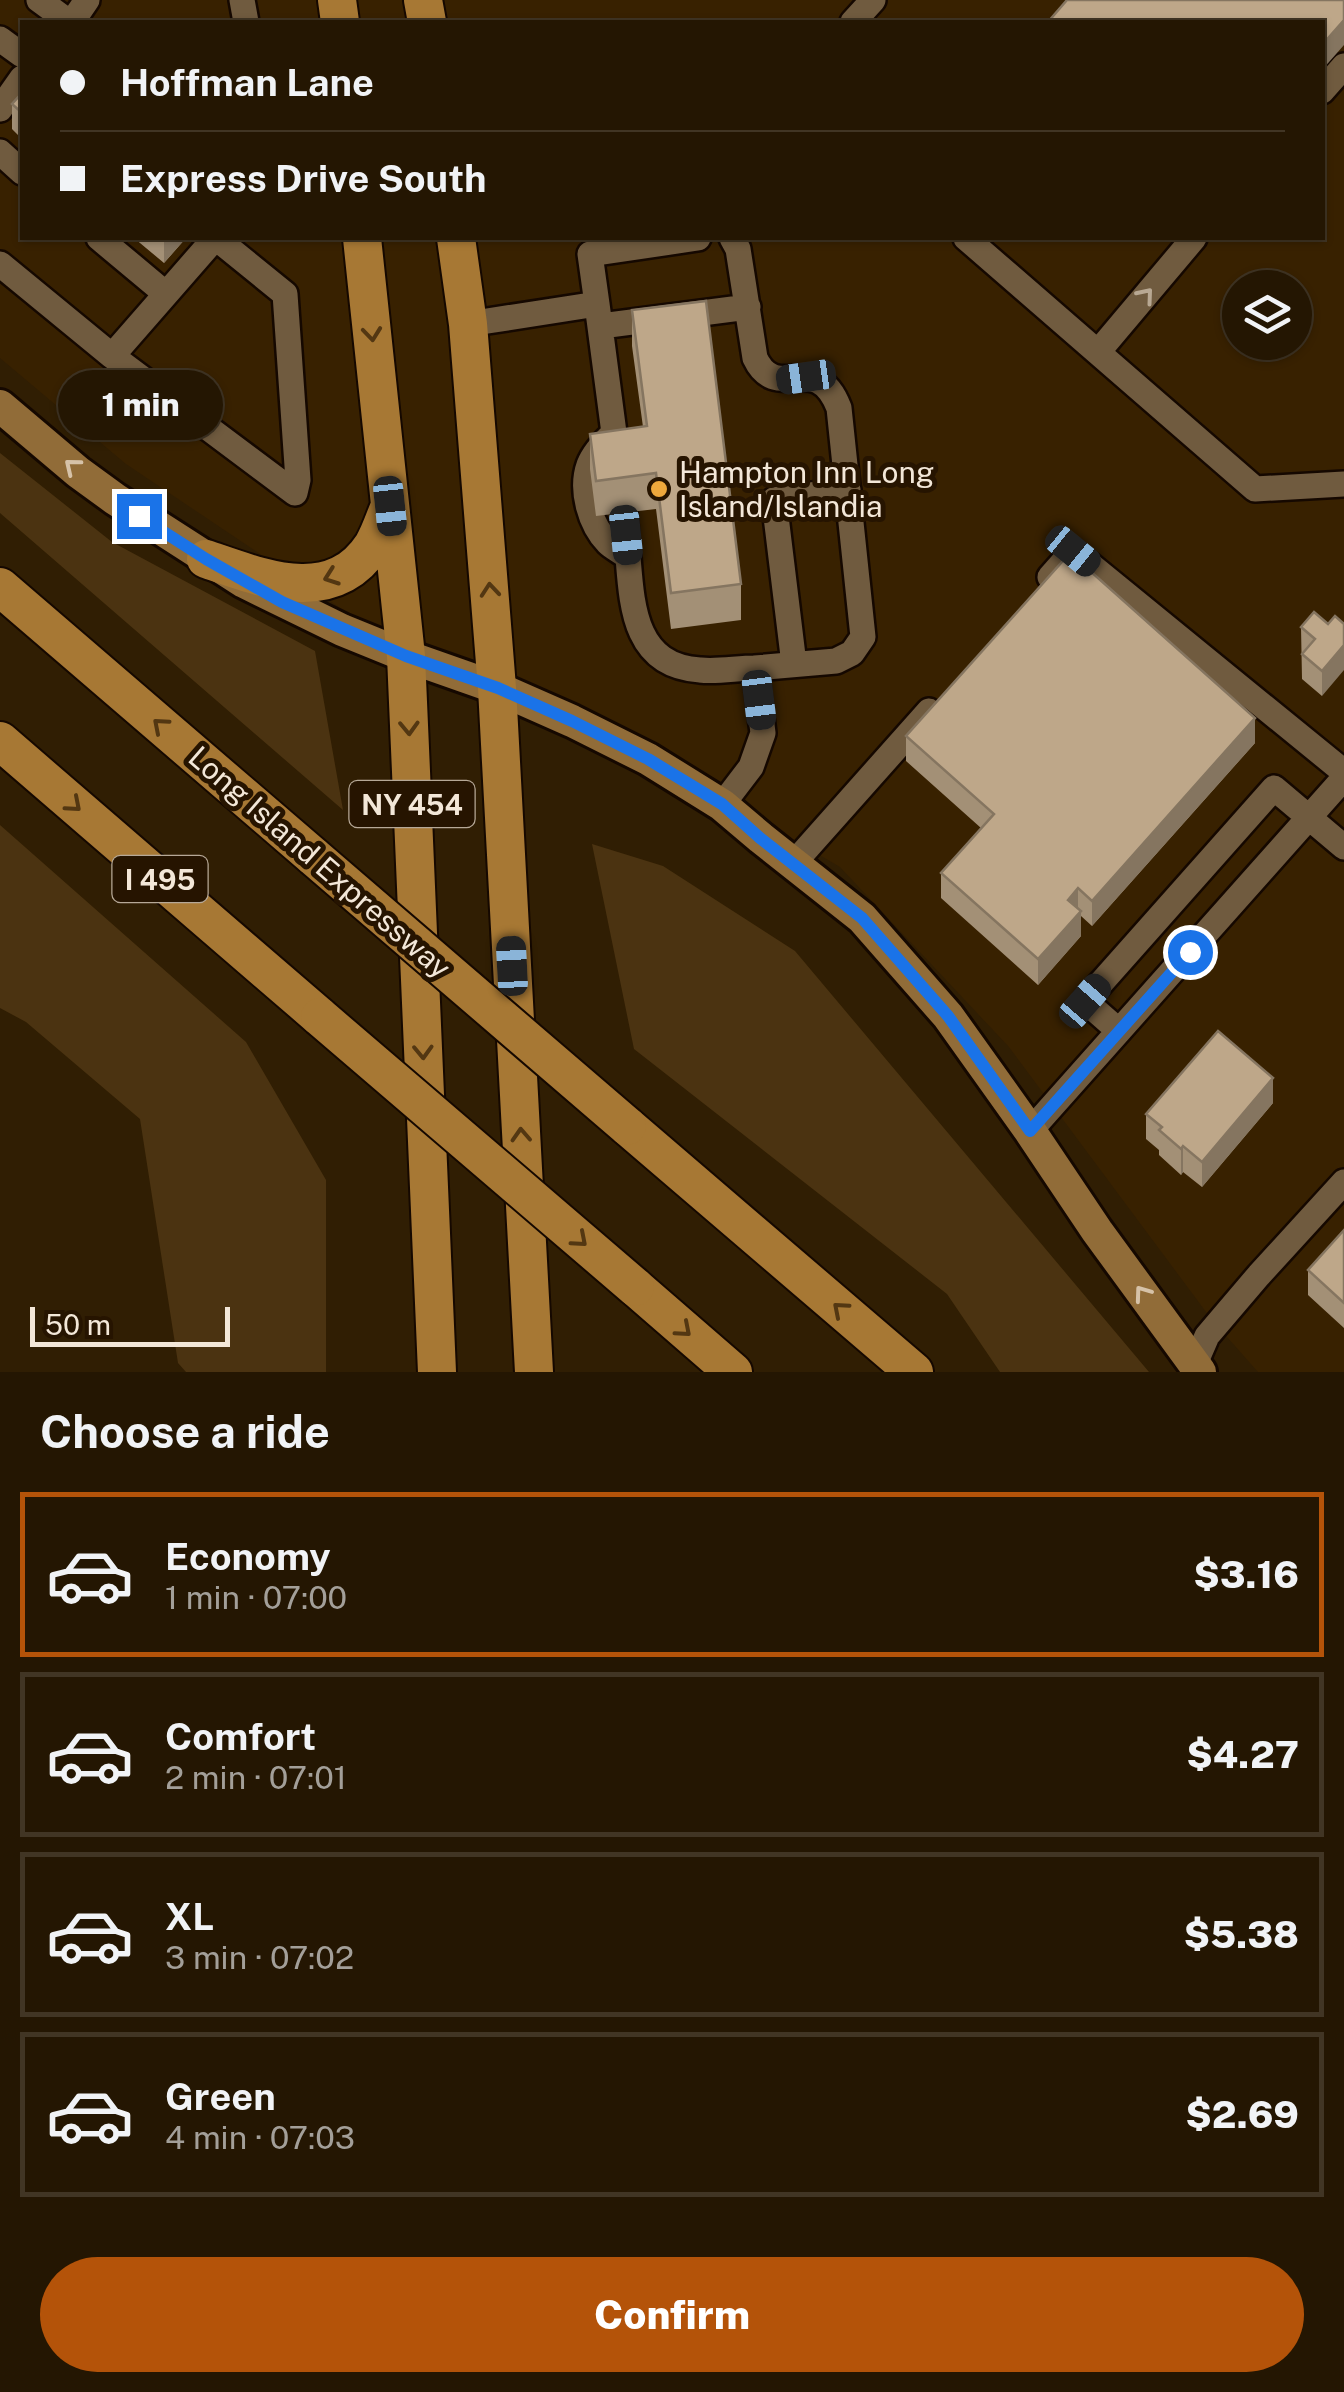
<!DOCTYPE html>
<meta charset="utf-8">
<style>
:root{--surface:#241602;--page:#302311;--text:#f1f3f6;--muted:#a39f99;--line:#413524;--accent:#b45309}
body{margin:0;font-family:"Public Sans",sans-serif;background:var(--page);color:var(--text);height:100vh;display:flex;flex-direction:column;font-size:38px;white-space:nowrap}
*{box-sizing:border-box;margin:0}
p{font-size:32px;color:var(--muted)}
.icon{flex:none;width:55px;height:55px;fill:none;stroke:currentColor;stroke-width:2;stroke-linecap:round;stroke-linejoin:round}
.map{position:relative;height:1372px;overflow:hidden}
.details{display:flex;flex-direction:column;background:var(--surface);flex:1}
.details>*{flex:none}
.hud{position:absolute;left:20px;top:20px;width:1305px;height:220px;border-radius:0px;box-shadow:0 2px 8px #0004,0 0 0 2px var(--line);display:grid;align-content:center;height:220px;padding:0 40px;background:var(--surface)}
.tools{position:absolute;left:1222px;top:270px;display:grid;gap:20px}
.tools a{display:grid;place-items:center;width:90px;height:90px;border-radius:50%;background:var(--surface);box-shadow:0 2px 8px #0004,0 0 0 2px var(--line);font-size:50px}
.scale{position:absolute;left:30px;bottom:25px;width:200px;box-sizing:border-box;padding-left:10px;border:5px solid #f3e7d8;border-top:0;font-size:28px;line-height:35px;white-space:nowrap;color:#f3e7d8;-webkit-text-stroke:8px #261400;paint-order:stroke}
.end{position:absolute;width:45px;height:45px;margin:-22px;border:12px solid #1a73e8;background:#fff;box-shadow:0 0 0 5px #fff}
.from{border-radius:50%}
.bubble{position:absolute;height:70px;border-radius:35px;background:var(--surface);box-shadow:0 2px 8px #0004,0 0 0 2px var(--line);font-size:32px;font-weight:800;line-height:70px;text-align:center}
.car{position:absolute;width:30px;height:60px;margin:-30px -15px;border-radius:12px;box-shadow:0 0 8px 2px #0007;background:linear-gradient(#222 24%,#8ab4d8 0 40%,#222 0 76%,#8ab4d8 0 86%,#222 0)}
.hud b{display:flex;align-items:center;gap:35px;height:95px;font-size:38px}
.hud b+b{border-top:2px solid var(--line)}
.hud i{width:25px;height:25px;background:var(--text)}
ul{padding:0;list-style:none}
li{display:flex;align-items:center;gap:30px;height:165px;margin:0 20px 15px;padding:0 20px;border:5px solid var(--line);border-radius:0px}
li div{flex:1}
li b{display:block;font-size:38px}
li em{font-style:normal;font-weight:800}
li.active{border-color:var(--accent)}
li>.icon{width:90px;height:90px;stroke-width:1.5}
h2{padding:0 40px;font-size:45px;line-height:120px}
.cta{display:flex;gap:20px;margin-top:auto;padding:20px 40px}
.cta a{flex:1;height:115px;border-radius:60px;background:var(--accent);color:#fff;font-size:40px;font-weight:800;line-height:115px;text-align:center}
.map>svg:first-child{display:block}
.built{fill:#382100;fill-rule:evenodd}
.green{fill:#4b3311}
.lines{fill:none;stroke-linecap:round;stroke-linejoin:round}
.minor-casing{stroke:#150800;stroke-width:30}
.major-casing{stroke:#150800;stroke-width:38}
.highway-casing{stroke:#150800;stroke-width:42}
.minor{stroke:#705b3f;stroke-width:25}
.major{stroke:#916c38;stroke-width:32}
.highway{stroke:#a77834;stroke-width:38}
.highway-bridge-casing{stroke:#150800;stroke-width:42;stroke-linecap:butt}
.highway-bridge{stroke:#a77834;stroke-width:38}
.wall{fill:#a39076}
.shaded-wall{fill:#857560}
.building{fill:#bea789;stroke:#857560;stroke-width:2.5}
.oneway{stroke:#b8a893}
.oneway2{stroke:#533712}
.oneway3{stroke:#d6c2a8}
.route{stroke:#1a73e8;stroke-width:12}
.poi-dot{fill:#eea83c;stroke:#261400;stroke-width:4}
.labels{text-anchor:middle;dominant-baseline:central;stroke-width:10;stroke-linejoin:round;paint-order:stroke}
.shield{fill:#261400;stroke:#b6a897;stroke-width:2.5}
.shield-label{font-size:28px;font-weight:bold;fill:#f3e7d8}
.poi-label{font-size:30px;fill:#f3e7d8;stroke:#261400;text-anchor:start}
.street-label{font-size:30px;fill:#f3e7d8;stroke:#261400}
</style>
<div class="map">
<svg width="1344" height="1372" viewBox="0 0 1344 1372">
<rect width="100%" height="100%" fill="#301e03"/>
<!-- built -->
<path class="built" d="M0 0H1344V1372H1258L1212 1320 1009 1047 840 867 651 756 351 615 126 464 0 358ZM22 22H1322V238H22ZM1240 288H1295V342H1240Z"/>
<!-- green -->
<path class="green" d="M0 453 112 542 315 651 343 810 0 513Z
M0 825 246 1042 326 1180V1372H186L178 1363 140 1119 26 1022 0 1008Z
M592 844 663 866 795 951 1149 1372H1000L947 1294 634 1049Z"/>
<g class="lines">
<!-- minor casing -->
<g class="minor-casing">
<path id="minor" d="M39 0 69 22
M242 0 246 22
M72 22 87 0
M853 22 873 0
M0 39 22 55
M1322 91 1344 66
M0 109 22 78
M0 152 22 172
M99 238 166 294
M732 238 738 249 755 358C777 405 816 348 839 408L863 637 852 653 836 661 755 668
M966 238 1255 489 1344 484
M0 264 112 356 295 493 298 480 285 294 216 238
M597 304 590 254 698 238
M468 324 597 304 614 433C604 442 594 452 589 465 580 490 590 524 608 543 613 548 622 552 628 557 632 608 635 666 700 670 718 672 737 668 755 668L763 733 751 767 722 805
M601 326 748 307
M1098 352 1194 238
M112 356 215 238
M624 513 628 557
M1050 577 1073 551 1344 772
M794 664 774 500 848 490
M793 864 929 711
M1119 1031 1085 1001 1274 788 1344 847
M1030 1131 1344 778
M1194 1366 1207 1336 1259 1275 1344 1182"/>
</g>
<!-- major casing -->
<g class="major-casing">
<path id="major" d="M0 406 78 472 115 499 244 582 342 630 406 656 497 688 572 721 648 759 722 805 761 838 862 918 948 1016 1030 1131 1097 1231 1200 1372"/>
</g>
<!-- highway casing -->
<g class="highway-casing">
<path id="highway" d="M337 0 340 22
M423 0 427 22
M362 238 406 656 437 1372
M456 238 468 324 497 688 534 1372
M206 559C262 578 332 608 373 545 380 533 384 520 389 508
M0 587 314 857
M0 741 320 1017
M627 1126 914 1372
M635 1287 733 1372"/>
</g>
<!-- minor -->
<use href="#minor" class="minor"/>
<!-- major -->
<use href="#major" class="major"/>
<!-- highway -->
<use href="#highway" class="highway"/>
<!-- highway-bridge casing -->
<g class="highway-bridge-casing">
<path id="highway-bridge" d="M314 857 627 1126
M320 1017 635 1287"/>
</g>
<!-- highway-bridge -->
<use href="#highway-bridge" class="highway-bridge"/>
</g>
<!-- wall -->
<path class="wall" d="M22 93V139L12 129V104Z
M134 238H186L164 263Z
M632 310 741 584V620L671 629 656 509 596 516 590 469V434L643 427 632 346Z
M1328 624 1322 696 1302 679 1301 627Z
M906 736 1255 743 1092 926 1081 916V936L1038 985 941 898V873L981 828 906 761Z
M1273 1103 1202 1187 1183 1172 1181 1175 1159 1155V1150L1146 1139V1114Z
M1344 1230V1328L1308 1295V1270Z"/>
<!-- shaded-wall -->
<path class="shaded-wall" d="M1344 20V45L1322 70V45Z
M164 238H186L164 263Z
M1344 645V670L1322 696V671Z
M1255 718V743L1092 926V901Z
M1078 888V914L1068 900Z
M1081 911V936L1038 985V959Z
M1273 1078V1103L1202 1187V1162Z
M1183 1146V1172L1181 1175V1149Z"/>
<!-- building -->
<path class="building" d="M1067 0H1344V20L1322 45V22H1048Z
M22 93V113L12 104Z
M706 301 741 584 671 593 656 473 596 481 590 434 647 426 632 310Z
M1070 553 1255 718 1092 901 1078 888 1068 900 1081 911 1038 959 941 873 994 814 906 736Z
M1314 612 1328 624 1335 616 1344 624V645L1322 671 1302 654 1315 639 1301 627Z
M1218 1031 1273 1078 1202 1162 1183 1146 1181 1149 1159 1130 1162 1127 1146 1114Z
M1344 1230V1303L1308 1270Z"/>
<!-- one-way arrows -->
<defs><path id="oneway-chevron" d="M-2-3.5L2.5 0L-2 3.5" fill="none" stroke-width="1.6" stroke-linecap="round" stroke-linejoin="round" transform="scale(2.5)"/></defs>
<use class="oneway" href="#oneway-chevron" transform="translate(1146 295) rotate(-50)"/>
<g class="oneway2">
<use href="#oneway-chevron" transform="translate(372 334) rotate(84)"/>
<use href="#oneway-chevron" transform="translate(331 577) rotate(160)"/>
<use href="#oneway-chevron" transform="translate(490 590) rotate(-95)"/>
<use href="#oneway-chevron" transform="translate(160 725) rotate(-139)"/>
<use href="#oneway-chevron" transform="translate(409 728) rotate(88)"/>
<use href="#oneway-chevron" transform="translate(74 805) rotate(41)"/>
<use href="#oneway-chevron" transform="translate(423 1052) rotate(88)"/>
<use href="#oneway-chevron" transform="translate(521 1135) rotate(-93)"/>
<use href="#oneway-chevron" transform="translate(580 1240) rotate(41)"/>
<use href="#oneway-chevron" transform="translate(840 1309) rotate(-139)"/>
<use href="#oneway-chevron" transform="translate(684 1330) rotate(41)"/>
</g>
<g class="oneway3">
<use href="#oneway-chevron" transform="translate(72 466) rotate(-141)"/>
<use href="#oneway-chevron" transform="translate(1142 1293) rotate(-126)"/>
</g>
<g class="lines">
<!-- route -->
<path class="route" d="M139 516 206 559 282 602 406 656 498 688 572 721 648 759 722 804 760 838 862 918 948 1016 1030 1131 1190 952"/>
</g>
<!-- markers -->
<circle class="poi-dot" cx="659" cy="489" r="10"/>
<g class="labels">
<!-- shield labels -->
<g class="shield">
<rect x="349.5" y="781" width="125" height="46" rx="8"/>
<rect x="112.5" y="856" width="95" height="46" rx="8"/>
</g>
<g class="shield-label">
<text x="412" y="804">NY 454</text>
<text x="160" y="879">I 495</text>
</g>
<!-- poi labels -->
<g class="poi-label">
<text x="679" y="472">Hampton Inn Long<tspan x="679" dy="34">Island/Islandia</tspan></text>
</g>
<!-- street labels -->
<g class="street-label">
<text transform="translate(320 862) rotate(41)">Long Island Expressway</text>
</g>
</g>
</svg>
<div class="tools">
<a><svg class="icon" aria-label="layers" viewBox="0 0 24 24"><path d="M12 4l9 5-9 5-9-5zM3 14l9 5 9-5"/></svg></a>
</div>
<div class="scale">50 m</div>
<i class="end from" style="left:1190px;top:952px"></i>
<i class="end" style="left:139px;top:516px"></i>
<div class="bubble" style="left:58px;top:370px;width:165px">1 min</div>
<i class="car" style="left:806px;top:377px;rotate:262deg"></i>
<i class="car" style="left:390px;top:506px;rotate:174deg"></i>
<i class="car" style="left:626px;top:535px;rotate:174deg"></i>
<i class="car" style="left:1073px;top:551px;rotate:129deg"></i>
<i class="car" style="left:759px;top:700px;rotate:173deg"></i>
<i class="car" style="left:512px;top:966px;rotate:357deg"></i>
<i class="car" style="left:1085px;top:1001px;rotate:41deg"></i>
<div class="hud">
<b><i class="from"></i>Hoffman Lane</b>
<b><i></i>Express Drive South</b>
</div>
</div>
<section class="details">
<h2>Choose a ride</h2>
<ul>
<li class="active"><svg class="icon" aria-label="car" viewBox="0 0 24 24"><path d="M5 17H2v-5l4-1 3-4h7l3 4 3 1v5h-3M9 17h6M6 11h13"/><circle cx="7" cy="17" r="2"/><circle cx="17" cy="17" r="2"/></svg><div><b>Economy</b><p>1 min · 07:00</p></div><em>$3.16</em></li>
<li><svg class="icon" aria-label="car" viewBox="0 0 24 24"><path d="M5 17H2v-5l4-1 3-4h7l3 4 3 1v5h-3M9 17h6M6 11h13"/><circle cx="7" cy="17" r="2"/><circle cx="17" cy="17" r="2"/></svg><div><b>Comfort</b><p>2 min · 07:01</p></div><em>$4.27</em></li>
<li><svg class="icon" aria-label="car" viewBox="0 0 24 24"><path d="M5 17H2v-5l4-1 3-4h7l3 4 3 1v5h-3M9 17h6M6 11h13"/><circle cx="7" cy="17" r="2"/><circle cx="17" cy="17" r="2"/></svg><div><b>XL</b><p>3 min · 07:02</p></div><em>$5.38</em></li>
<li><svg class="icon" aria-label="car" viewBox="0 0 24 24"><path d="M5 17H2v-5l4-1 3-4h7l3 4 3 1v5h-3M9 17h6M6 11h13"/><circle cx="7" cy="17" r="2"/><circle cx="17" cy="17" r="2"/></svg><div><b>Green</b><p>4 min · 07:03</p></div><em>$2.69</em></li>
</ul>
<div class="cta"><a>Confirm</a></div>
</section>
